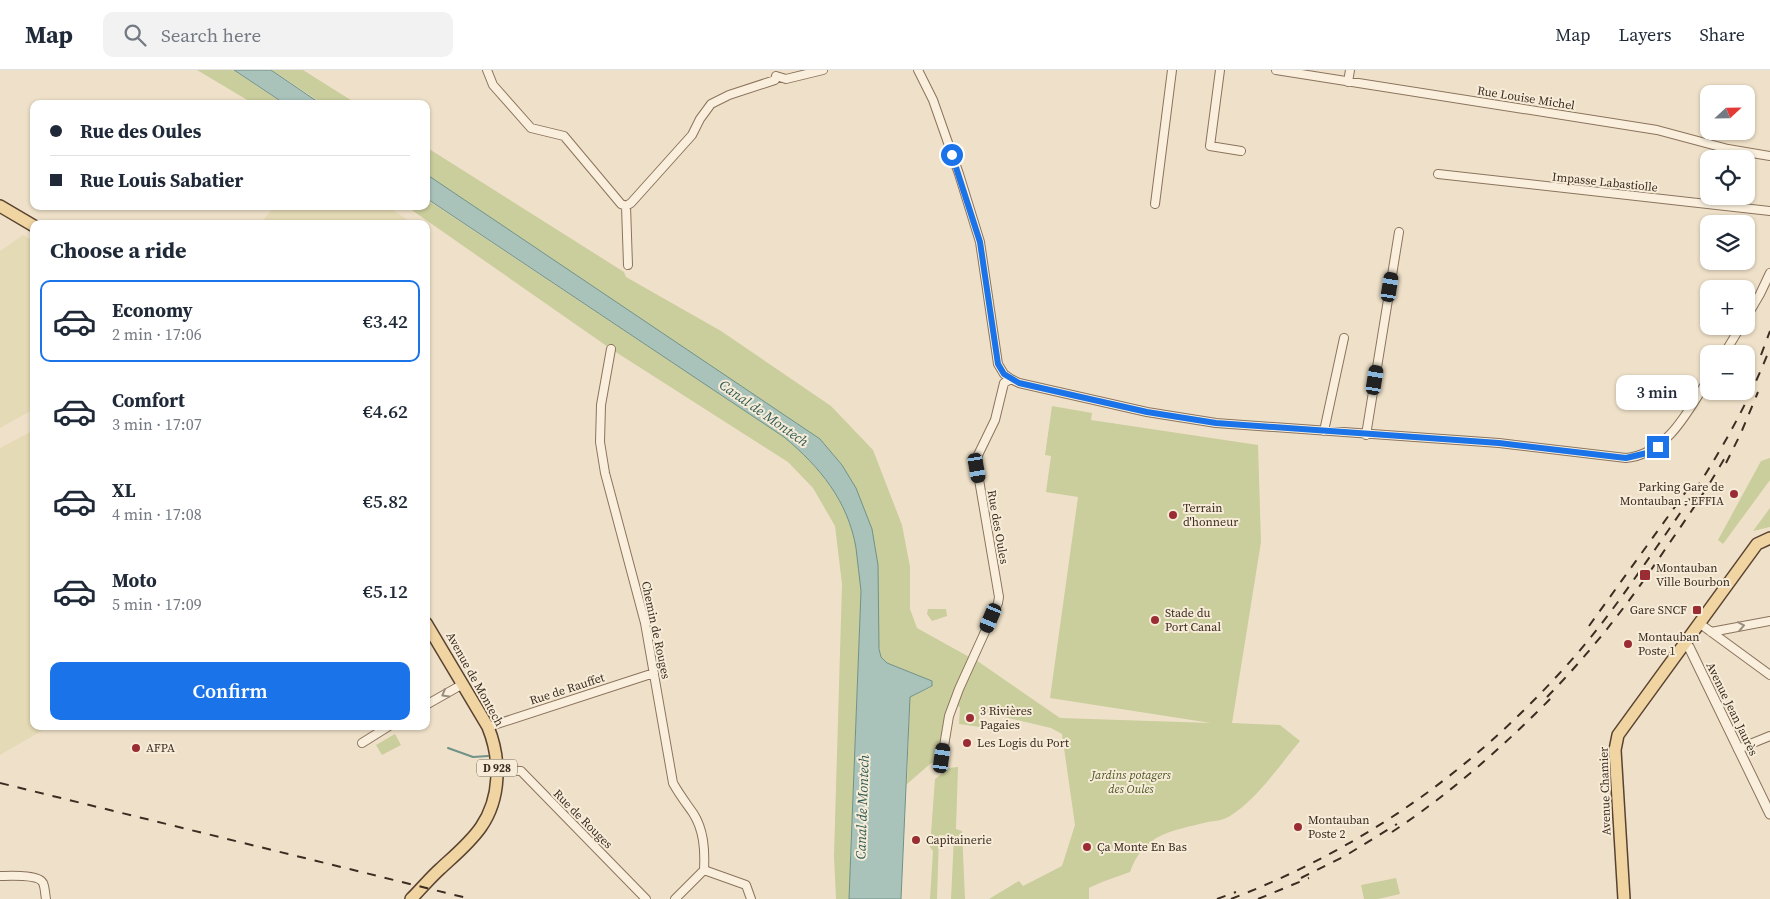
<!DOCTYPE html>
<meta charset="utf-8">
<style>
:root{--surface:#fff;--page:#f2f2f3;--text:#1f2937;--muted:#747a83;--line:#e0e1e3;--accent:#1a73e8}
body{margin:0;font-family:"Source Serif 4",serif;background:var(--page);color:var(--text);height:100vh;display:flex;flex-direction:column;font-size:19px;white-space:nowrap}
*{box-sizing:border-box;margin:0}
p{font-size:16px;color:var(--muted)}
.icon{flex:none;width:28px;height:28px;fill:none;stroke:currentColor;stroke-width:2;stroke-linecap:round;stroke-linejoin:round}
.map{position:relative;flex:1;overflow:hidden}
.side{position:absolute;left:30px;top:150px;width:400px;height:510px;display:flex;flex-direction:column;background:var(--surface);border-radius:10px;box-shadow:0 1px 4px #0004}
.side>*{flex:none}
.top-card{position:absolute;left:30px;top:30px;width:400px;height:110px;border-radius:10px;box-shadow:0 1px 4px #0004;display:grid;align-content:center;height:110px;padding:0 20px;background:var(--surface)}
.needle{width:32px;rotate:68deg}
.fabs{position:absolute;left:1700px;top:15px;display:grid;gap:10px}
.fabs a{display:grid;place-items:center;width:55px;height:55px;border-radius:10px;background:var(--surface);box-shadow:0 1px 4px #0004;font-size:25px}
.end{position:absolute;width:22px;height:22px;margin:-11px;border:6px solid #1a73e8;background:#fff;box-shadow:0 0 0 2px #fff}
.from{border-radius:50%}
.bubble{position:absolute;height:35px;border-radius:10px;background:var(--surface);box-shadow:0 1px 4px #0004;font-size:16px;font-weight:600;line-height:35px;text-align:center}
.car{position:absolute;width:15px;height:30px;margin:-15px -8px;border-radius:6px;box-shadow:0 0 4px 1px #0007;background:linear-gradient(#222 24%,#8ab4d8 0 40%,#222 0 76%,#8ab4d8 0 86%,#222 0)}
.top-card b{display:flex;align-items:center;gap:18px;height:48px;font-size:19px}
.top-card b+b{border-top:1px solid var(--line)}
.top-card i{width:12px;height:12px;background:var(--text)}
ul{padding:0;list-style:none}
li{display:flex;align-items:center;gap:15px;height:82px;margin:0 10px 8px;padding:0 10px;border:2px solid transparent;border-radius:10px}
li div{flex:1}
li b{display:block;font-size:19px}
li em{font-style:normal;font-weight:600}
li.current{border-color:var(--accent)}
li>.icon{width:45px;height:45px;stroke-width:1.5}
h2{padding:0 20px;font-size:22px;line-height:60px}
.button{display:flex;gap:10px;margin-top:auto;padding:10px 20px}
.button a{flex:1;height:58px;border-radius:10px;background:var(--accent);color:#fff;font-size:20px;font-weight:600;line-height:58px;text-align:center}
header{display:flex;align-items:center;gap:30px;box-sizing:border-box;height:70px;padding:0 25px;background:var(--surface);border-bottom:1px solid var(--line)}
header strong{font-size:24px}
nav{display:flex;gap:28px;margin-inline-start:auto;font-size:18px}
.search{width:350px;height:45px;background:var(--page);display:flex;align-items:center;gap:12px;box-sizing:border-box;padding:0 18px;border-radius:10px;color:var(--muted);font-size:19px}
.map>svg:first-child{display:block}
.farmland{fill:#e4dab6}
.green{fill:#cacd9c}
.water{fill:#a9c3ba;stroke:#709287}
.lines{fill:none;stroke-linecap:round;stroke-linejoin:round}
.stream{stroke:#709287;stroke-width:2}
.minor-casing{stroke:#8b735d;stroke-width:10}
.tertiary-casing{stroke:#8b735d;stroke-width:11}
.primary-casing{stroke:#594231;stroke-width:14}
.minor{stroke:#f9efdc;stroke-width:8}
.tertiary{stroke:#f9efdc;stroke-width:9}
.primary{stroke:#f0d4a2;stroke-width:11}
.rail{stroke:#3c2c21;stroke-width:2;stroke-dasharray:9 9;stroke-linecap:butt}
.oneway{stroke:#9a8e7e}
.route{stroke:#1a73e8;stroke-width:6}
.poi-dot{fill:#9a2d34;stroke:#f6ecd8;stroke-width:2}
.labels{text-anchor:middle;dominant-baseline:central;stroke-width:4;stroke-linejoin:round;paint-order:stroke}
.shield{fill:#f6ecd8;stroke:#746658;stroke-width:1}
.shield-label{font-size:11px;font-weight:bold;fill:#3c2c21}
.street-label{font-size:12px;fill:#3c2c21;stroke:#f6ecd8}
.poi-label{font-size:12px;fill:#3c2c21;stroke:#f6ecd8;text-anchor:start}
.park-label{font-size:12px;font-style:italic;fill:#4e5827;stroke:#f6ecd8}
.water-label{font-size:14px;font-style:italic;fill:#305b56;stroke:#f6ecd8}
</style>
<header>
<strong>Map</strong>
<div class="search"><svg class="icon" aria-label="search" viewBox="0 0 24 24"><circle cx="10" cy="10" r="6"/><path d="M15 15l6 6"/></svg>Search here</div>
<nav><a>Map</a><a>Layers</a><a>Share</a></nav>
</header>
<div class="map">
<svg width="1770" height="829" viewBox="0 0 1770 829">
<rect width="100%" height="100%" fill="#efe1c9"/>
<!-- farmland -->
<path class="farmland" d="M275 136H387L409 151 407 154H269L264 149Z
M23 165 34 171V339L0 358V181Z
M34 360V656H50L0 685V378Z"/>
<!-- green -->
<path class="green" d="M197 0H233L284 34H254Z
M272 0H303L357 34H323Z
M426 77 624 202 626 207 721 261 831 336 873 380 902 455 910 497V539L917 558 971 588 948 642 934 692 930 694 907 714 910 627 932 617V611L887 593 881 587 842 395 820 369 426 104Z
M426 129 784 367C820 397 848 431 856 478 858 492 859 507 861 521L849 829H836L834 786 842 514 835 456 813 418 788 392 611 279 406 136H426Z
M1052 336 1092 343 1091 350 1258 375 1261 472 1232 653 1280 655 1300 671C1279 696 1258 728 1230 746 1224 750 1215 751 1208 752 1172 761 1144 763 1130 802L1102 812 1089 818V829H989L1019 811 1023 816 1062 796 1075 755 1062 664 1051 658 979 641 980 657 959 654 960 637 953 635 973 588 1060 648 1211 653 1050 628 1078 427 1046 422 1051 386 1045 385Z
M1770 388V410L1723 474 1718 470 1761 391Z
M1770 438V457L1753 461Z
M928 539H946L947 546 932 551 927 544Z
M395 664 401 675 382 685 376 675Z
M958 697 956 759 962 761 965 829H951L954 766 939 765 937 829H930L933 781 930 777 935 709 949 698Z
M1396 808 1400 824 1378 829H1364L1361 815Z"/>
<!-- water -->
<path class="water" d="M234 0H271L321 34H285Z
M426 104 820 369 842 395 856 418 872 459 878 495 879 579 881 587 887 593 932 611V616L910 627 901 829H849L861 521C859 507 858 492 856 478 848 431 820 397 784 367L426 128Z"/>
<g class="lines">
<!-- stream -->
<path class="stream" d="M448 678 473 687 488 686"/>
<!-- minor casing -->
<g class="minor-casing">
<path id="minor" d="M487 0 493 15 531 58 564 66 621 134 626 136
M918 0 933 30 959 104 980 172 998 294 1004 304 1011 309 1004 313 995 350 978 385 977 398 999 527 998 533 959 619 949 646 942 688 939 692
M1220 0 1210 76 1241 81
M1276 0 1657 60 1728 79 1770 86
M1348 12 1350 0
M1438 104 1770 141
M1155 134 1172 0
M628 195 626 136 631 133 692 65 700 49 711 34 729 25 775 10 776 6 786 9 823 0
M1746 248 1760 224 1770 203
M611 279 601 335 600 372 605 403 645 553 673 713C679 724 686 733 693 743 704 760 705 780 704 800L675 829
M1724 284 1741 256
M1011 309 1019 313 1147 342 1216 353 1499 373 1626 388C1668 384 1689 339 1709 308
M1324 361 1344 268
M1366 365 1399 162
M1699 553 1770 605
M1711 562 1770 551
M426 635 463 614
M488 657 654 603
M362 673 389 656
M1738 679 1770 666
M498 700 521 701 646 829
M704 800 746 815 751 829
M0 806C9 806 39 804 43 813 45 817 45 824 46 829"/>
</g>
<!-- tertiary casing -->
<g class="tertiary-casing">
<path id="tertiary" d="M1684 573 1689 577 1770 744"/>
</g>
<!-- primary casing -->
<g class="primary-casing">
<path id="primary" d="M0 136 34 156
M411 829C421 819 430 808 440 799 454 786 470 773 481 757 501 728 501 689 488 657L426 553
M1624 829 1615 680 1618 665 1757 474 1770 468"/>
</g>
<!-- minor -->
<use href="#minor" class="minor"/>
<!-- tertiary -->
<use href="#tertiary" class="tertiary"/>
<!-- primary -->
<use href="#primary" class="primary"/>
<!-- rail -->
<path class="rail" d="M1761 285 1770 261
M1726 393 1741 363 1758 322
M1589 556 1690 416
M1547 627C1591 582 1629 533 1664 481 1686 449 1708 418 1727 384
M0 713 471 829
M1392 762C1451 723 1504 676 1554 625
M1301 808 1345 786 1397 754
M1217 829 1236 822
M1231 829C1365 777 1471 702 1567 595 1600 559 1628 518 1656 478 1701 414 1741 352 1770 278
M1258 829 1309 808"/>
</g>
<!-- one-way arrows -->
<defs><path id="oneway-chevron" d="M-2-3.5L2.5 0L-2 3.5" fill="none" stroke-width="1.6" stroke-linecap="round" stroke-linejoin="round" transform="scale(1.25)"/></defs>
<g class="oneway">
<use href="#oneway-chevron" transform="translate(1741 556) rotate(-11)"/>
<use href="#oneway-chevron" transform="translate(445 624) rotate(150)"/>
</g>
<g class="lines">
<!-- route -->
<path class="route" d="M952 85 980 172 998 294 1004 304 1019 313 1147 342 1216 353 1499 373 1626 388 1647 383 1658 377"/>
</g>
<!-- markers -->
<g class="poi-dot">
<circle cx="1734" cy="424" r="5"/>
<circle cx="1173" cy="445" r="5"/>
<rect x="1639" y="499" width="12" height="12" rx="2.5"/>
<rect x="1692" y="535" width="10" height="10" rx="2.5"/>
<circle cx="1155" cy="550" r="5"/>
<circle cx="1628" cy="574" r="5"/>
<circle cx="970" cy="648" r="5"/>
<circle cx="967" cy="673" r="5"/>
<circle cx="136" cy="678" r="5"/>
<circle cx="1298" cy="757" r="5"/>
<circle cx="916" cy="770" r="5"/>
<circle cx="1087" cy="777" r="5"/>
</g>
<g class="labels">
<!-- shield labels -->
<rect class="shield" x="477" y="689.5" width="40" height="17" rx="4"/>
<g class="shield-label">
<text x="497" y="698">D 928</text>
</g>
<!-- street labels -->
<g class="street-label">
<text transform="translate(1526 28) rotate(9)">Rue Louise Michel</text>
<text transform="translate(1605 112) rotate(6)">Impasse Labastiolle</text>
<text transform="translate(998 457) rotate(80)">Rue des Oules</text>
<text transform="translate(656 560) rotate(78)">Chemin de Rouges</text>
<text transform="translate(475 609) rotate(61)">Avenue de Montech</text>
<text transform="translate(567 619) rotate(-18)">Rue de Rauffet</text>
<text transform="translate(1732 639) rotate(64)">Avenue Jean Jaurès</text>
<text transform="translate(1605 721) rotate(-92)">Avenue Chamier</text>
<text transform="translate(583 749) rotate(45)">Rue de Rouges</text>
</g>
<!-- poi labels -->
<g class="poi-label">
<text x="1724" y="417" text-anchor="end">Parking Gare de<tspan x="1724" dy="14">Montauban - EFFIA</tspan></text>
<text x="1183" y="438">Terrain<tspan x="1183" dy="14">d'honneur</tspan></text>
<text x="1656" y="498">Montauban<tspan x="1656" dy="14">Ville Bourbon</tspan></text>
<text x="1687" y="540" text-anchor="end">Gare SNCF</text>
<text x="1165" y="543">Stade du<tspan x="1165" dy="14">Port Canal</tspan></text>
<text x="1638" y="567">Montauban<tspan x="1638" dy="14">Poste 1</tspan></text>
<text x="980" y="641">3 Rivières<tspan x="980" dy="14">Pagaies</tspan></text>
<text x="977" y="673">Les Logis du Port</text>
<text x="146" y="678">AFPA</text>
<text x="1308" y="750">Montauban<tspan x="1308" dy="14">Poste 2</tspan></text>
<text x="926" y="770">Capitainerie</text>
<text x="1097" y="777">Ça Monte En Bas</text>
</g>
<!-- park labels -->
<g class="park-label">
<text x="1131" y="705">Jardins potagers<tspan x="1131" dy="14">des Oules</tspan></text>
</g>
<!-- water labels -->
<g class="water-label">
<text transform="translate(764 343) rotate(35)">Canal de Montech</text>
<text transform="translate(862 737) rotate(-88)">Canal de Montech</text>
</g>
</g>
</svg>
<div class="fabs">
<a><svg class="needle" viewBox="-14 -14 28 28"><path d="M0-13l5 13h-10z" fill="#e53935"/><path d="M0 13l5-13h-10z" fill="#747a83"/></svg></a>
<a><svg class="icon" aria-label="locate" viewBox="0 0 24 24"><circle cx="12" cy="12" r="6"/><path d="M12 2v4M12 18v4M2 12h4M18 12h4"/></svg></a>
<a><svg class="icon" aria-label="layers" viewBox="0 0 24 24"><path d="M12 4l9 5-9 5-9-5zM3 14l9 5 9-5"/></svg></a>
<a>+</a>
<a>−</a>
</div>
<i class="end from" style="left:952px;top:85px"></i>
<i class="end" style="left:1658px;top:377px"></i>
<div class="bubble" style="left:1616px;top:305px;width:82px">3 min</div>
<i class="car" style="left:1390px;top:217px;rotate:9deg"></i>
<i class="car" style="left:1375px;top:310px;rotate:9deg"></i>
<i class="car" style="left:977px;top:398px;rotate:170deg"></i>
<i class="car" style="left:991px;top:548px;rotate:203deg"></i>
<i class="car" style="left:942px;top:688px;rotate:8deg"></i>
<div class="top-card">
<b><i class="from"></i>Rue des Oules</b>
<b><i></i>Rue Louis Sabatier</b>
</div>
<section class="side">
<h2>Choose a ride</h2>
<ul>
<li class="current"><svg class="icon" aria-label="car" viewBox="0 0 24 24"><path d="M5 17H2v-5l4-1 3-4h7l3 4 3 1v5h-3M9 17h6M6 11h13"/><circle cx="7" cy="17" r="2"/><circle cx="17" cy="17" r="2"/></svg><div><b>Economy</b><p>2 min · 17:06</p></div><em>€3.42</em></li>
<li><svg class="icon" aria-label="car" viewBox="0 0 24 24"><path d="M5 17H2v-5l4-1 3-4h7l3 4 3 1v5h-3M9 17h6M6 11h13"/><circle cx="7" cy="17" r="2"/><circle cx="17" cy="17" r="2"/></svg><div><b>Comfort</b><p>3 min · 17:07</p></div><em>€4.62</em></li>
<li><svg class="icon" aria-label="car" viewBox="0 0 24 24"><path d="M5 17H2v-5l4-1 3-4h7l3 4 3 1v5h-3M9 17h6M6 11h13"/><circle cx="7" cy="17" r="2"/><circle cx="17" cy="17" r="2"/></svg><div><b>XL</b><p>4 min · 17:08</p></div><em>€5.82</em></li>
<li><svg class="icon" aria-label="car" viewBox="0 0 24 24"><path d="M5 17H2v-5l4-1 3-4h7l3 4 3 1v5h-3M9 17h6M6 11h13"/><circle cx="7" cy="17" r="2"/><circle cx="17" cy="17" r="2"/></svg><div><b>Moto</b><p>5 min · 17:09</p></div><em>€5.12</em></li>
</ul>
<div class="button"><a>Confirm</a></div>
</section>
</div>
